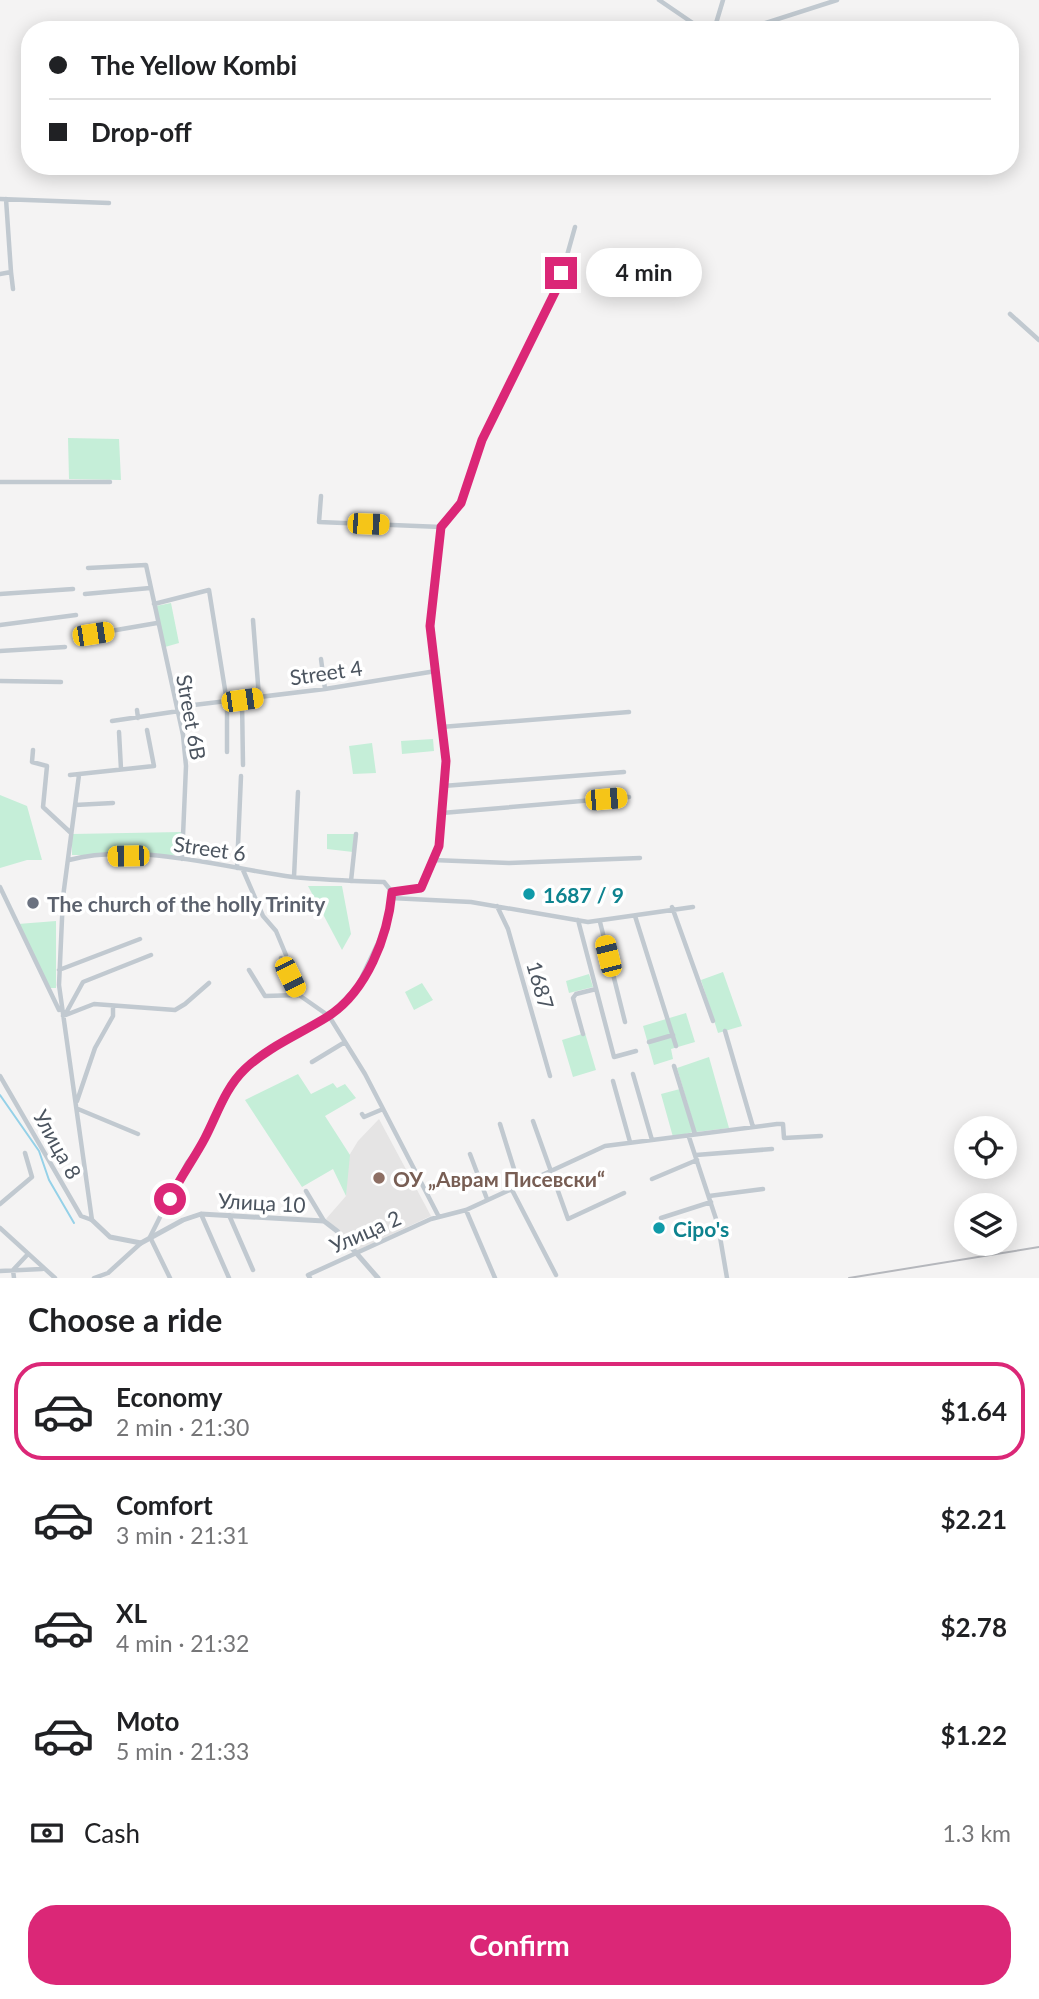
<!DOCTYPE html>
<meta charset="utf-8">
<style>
:root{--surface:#fff;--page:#f2f2f2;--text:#202124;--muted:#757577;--line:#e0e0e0;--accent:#db2777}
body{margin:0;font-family:Lato,sans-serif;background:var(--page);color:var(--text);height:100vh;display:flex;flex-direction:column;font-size:26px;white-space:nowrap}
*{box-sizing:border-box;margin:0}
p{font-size:23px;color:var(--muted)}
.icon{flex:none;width:38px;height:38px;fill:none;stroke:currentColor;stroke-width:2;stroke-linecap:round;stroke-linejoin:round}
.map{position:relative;height:1278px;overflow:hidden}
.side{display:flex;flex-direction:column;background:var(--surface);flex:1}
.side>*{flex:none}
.guide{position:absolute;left:21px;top:21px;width:998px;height:154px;border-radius:28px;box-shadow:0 4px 18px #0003;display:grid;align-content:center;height:154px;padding:0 28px;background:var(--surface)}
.tools{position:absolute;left:954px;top:1116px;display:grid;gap:14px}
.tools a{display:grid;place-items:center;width:63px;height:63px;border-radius:50%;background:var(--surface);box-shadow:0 4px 18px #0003;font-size:35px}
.end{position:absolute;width:32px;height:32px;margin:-16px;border:9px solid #db2777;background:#fff;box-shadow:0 0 0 4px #fff}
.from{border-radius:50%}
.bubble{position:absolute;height:49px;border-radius:24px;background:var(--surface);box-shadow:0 4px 18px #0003;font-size:23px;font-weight:700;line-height:49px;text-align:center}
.car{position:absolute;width:21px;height:42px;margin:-21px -10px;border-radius:9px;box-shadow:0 0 5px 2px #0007;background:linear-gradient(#f5c518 24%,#345 0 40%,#f5c518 0 76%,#345 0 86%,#f5c518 0)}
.guide b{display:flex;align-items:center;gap:24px;height:66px;font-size:26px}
.guide b+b{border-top:2px solid var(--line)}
.guide i{width:18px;height:18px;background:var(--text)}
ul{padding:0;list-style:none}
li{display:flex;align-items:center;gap:21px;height:98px;margin:0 14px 10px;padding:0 14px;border:4px solid transparent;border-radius:28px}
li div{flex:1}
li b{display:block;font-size:26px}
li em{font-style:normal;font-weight:700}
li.selected{border-color:var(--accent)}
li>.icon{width:63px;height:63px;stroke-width:1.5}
h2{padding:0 28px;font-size:32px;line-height:84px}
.pay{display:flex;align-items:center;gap:18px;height:77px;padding:0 28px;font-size:26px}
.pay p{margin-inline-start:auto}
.action{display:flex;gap:14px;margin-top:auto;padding:14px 28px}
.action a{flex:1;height:80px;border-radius:28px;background:var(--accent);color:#fff;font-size:28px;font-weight:700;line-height:80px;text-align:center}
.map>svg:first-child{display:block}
.education{fill:#e5e4e4}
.green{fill:#c5eed8}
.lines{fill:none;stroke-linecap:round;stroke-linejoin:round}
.stream{stroke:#95d1e8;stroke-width:2}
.minor{stroke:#c1c9d0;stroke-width:4.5}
.tertiary{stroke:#c1c9d0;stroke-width:5}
.rail{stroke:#b5b7bc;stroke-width:2}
.route{stroke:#db2777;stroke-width:9}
.culture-dot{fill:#0f9aa8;stroke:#fff;stroke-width:2.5}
.worship-dot{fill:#6b7280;stroke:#fff;stroke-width:2.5}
.education-dot{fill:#8d6e63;stroke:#fff;stroke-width:2.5}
.labels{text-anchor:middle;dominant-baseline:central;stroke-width:7;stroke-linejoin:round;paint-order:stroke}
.street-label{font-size:21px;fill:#4b545f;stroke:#fff}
.culture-label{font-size:21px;font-weight:bold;fill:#0d838f;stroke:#fff;text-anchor:start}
.worship-label{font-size:21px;font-weight:bold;fill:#5b616d;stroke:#fff;text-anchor:start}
.education-label{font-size:21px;font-weight:bold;fill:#785e54;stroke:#fff;text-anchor:start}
</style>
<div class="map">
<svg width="1039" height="1278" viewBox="0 0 1039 1278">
<rect width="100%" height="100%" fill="#f4f3f3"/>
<!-- education -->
<path class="education" d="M379 1119 431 1216 356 1251 326 1219 346 1196 347 1159 358 1141Z"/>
<!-- green -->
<path class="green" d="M68 438 119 439 121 480 69 479Z
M171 603 179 643 165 647 156 606Z
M433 739 434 751 402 754 401 741Z
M372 743 376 773 353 774 349 746Z
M0 795 27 806 42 860H27L0 868Z
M181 832 180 851 176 855H72V834Z
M327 834H354L353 852 327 849Z
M308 886H342L351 934 342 950Z
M56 921V988H50L18 924Z
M723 972 742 1026 718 1033 701 980Z
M589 974 593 987 569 993 566 981Z
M422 983 433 1000 414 1010 405 992Z
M686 1013 695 1042 671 1049 673 1059 654 1065 643 1026Z
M585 1033 596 1070 573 1077 562 1040Z
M709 1057 729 1128 696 1132 677 1068Z
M298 1074 311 1094 333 1083 337 1088 345 1084 356 1098 325 1116 350 1155 346 1196 333 1169 302 1187 245 1100Z
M680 1089 693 1132 673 1137 661 1094Z"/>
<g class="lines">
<!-- stream -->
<path class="stream" d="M0 1095 39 1151 49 1180 74 1223"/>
<!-- minor -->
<path class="minor" d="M659 0 703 30
M714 30 723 0
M744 30 837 0
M0 199 109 203
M11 272 13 289
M0 274 11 272 6 199
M1010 314 1039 340
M0 482H110
M321 496 319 522 441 527
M88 568 146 565 183 735 186 766 182 859
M0 594 73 589
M85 594 150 588
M154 604 209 590 227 702V752
M253 620 259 697
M0 625 76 615
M93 634 157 623
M0 651 65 647
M321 659 325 689
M0 681 61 682
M242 700 243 765
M177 707 325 689 436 671
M137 710 138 718
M112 721 179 711
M441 727 629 712
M119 732 121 769
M33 750 32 762 47 766 43 807 71 833
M70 775 154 766 147 730
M443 786 624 772
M75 805 113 803
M442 813 629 797
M69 860C139 842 224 868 293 877 323 880 354 881 384 882L392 892
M433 860 509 863 640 858
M237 868 241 776
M243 870 263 916 276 931 286 955
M294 877 298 792
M351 881 356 834
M0 887 59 1010
M392 892 421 888 439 846 446 761 430 626 441 527 461 503 482 440 559 284 575 227
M391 898 471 902 588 922 693 907
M497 906 508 929 550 1076
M672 907 713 1021
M635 916 676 1046
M578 920 614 1057 636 1051
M600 922 625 1022
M281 958 299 995 329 1016 365 1074 439 1217
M59 970 140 939
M249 970 265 996 299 995
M66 1013 83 982 151 955
M63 1016 94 1004 175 1010 185 1004 209 983
M725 1031 753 1127
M583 1034 573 998 576 994 596 989
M649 1042 673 1035
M312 1062 345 1042
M674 1066 695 1134
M633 1074 652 1140
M0 1076 81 1216 92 1220 59 985 63 897 79 775
M613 1081 630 1142
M77 1101 95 1048 113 1016V1006
M78 1109 138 1134
M362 1114 364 1117 383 1109
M533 1121 568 1219 624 1193
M500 1124 519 1185
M689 1137 718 1225 727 1278
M470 1154 487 1199
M696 1155 772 1149
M652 1179 697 1160
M511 1188 556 1275
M306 1191 324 1221
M709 1196 763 1189
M0 1204 32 1177 25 1153
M466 1210 495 1278
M201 1214 229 1278
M229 1215 253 1270
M661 1218 711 1202
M0 1228 55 1278
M0 1271 42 1269
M14 1278 13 1270 28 1254
M94 1278 108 1273 141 1243
M170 1278 150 1237 187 1163 202 1145 236 1079 256 1060 329 1016 357 987 388 922 392 892
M310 1278 308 1275 431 1219 466 1210 605 1146 777 1124H783L784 1138 821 1136"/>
<!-- tertiary -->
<path class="tertiary" d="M92 1220 110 1237 141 1243 183 1220 201 1214 324 1221 337 1231 378 1278"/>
<!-- rail -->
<path class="rail" d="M849 1278 1039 1247"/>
</g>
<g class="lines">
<!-- route -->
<path class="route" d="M170 1199C180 1177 194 1159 205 1138 217 1115 225 1088 245 1069 268 1047 300 1034 327 1017 367 992 388 936 392 892L421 888 439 846 446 761 430 626 441 527 461 503 482 440 559 284 561 273"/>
</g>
<!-- markers -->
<g class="culture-dot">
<circle cx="529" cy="894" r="7"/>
<circle cx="659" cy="1228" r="7"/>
</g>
<circle class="worship-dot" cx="33" cy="903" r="7"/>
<circle class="education-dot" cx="379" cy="1178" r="7"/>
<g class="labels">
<!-- street labels -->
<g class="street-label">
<text transform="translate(326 672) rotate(-8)">Street 4</text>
<text transform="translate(192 717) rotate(80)">Street 6B</text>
<text transform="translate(210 848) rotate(8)">Street 6</text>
<text transform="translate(541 985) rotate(74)">1687</text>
<text transform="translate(58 1144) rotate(61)">Улица 8</text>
<text transform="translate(262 1202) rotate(3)">Улица 10</text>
<text transform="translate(365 1231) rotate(-24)">Улица 2</text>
</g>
<!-- culture labels -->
<g class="culture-label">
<text x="543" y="894">1687 / 9</text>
<text x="673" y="1228">Cipo's</text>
</g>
<!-- worship labels -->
<g class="worship-label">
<text x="47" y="903">Тhe church of the holly Trinity</text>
</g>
<!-- education labels -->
<g class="education-label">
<text x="393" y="1178">ОУ „Аврам Писевски“</text>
</g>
</g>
</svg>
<div class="tools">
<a><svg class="icon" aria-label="locate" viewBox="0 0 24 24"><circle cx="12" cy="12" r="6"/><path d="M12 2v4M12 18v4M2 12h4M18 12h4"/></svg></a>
<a><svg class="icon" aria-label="layers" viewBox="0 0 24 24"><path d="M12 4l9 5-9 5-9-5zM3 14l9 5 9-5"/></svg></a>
</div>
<i class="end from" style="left:170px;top:1199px"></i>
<i class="end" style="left:561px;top:273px"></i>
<div class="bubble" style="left:586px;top:248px;width:116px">4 min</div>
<i class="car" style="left:368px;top:524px;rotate:92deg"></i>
<i class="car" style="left:93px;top:634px;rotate:81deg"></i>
<i class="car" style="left:242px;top:700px;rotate:82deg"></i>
<i class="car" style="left:606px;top:799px;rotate:85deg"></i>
<i class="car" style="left:128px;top:856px;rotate:269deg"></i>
<i class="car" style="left:608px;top:956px;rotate:346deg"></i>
<i class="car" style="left:290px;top:977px;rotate:154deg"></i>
<div class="guide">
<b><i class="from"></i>The Yellow Kombi</b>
<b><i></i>Drop-off</b>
</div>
</div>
<section class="side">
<h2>Choose a ride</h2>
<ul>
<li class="selected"><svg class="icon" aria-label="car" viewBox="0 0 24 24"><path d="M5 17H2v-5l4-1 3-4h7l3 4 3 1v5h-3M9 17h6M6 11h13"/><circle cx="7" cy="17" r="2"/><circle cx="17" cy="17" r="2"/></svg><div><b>Economy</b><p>2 min · 21:30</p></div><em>$1.64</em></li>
<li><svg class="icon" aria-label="car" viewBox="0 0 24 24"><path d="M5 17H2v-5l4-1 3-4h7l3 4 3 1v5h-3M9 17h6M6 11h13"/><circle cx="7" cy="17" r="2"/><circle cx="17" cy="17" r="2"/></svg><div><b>Comfort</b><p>3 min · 21:31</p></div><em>$2.21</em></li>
<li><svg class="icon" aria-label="car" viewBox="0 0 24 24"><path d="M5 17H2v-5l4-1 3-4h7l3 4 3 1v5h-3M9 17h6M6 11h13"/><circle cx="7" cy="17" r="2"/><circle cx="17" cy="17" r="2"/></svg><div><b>XL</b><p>4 min · 21:32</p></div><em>$2.78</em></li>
<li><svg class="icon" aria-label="car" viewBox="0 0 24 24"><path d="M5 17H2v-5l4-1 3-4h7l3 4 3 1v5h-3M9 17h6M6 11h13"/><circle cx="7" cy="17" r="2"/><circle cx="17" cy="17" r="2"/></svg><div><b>Moto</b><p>5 min · 21:33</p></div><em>$1.22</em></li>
</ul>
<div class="pay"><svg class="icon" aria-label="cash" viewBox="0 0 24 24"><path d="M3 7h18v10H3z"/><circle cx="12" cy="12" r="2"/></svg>Cash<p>1.3 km</p></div>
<div class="action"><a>Confirm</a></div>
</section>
